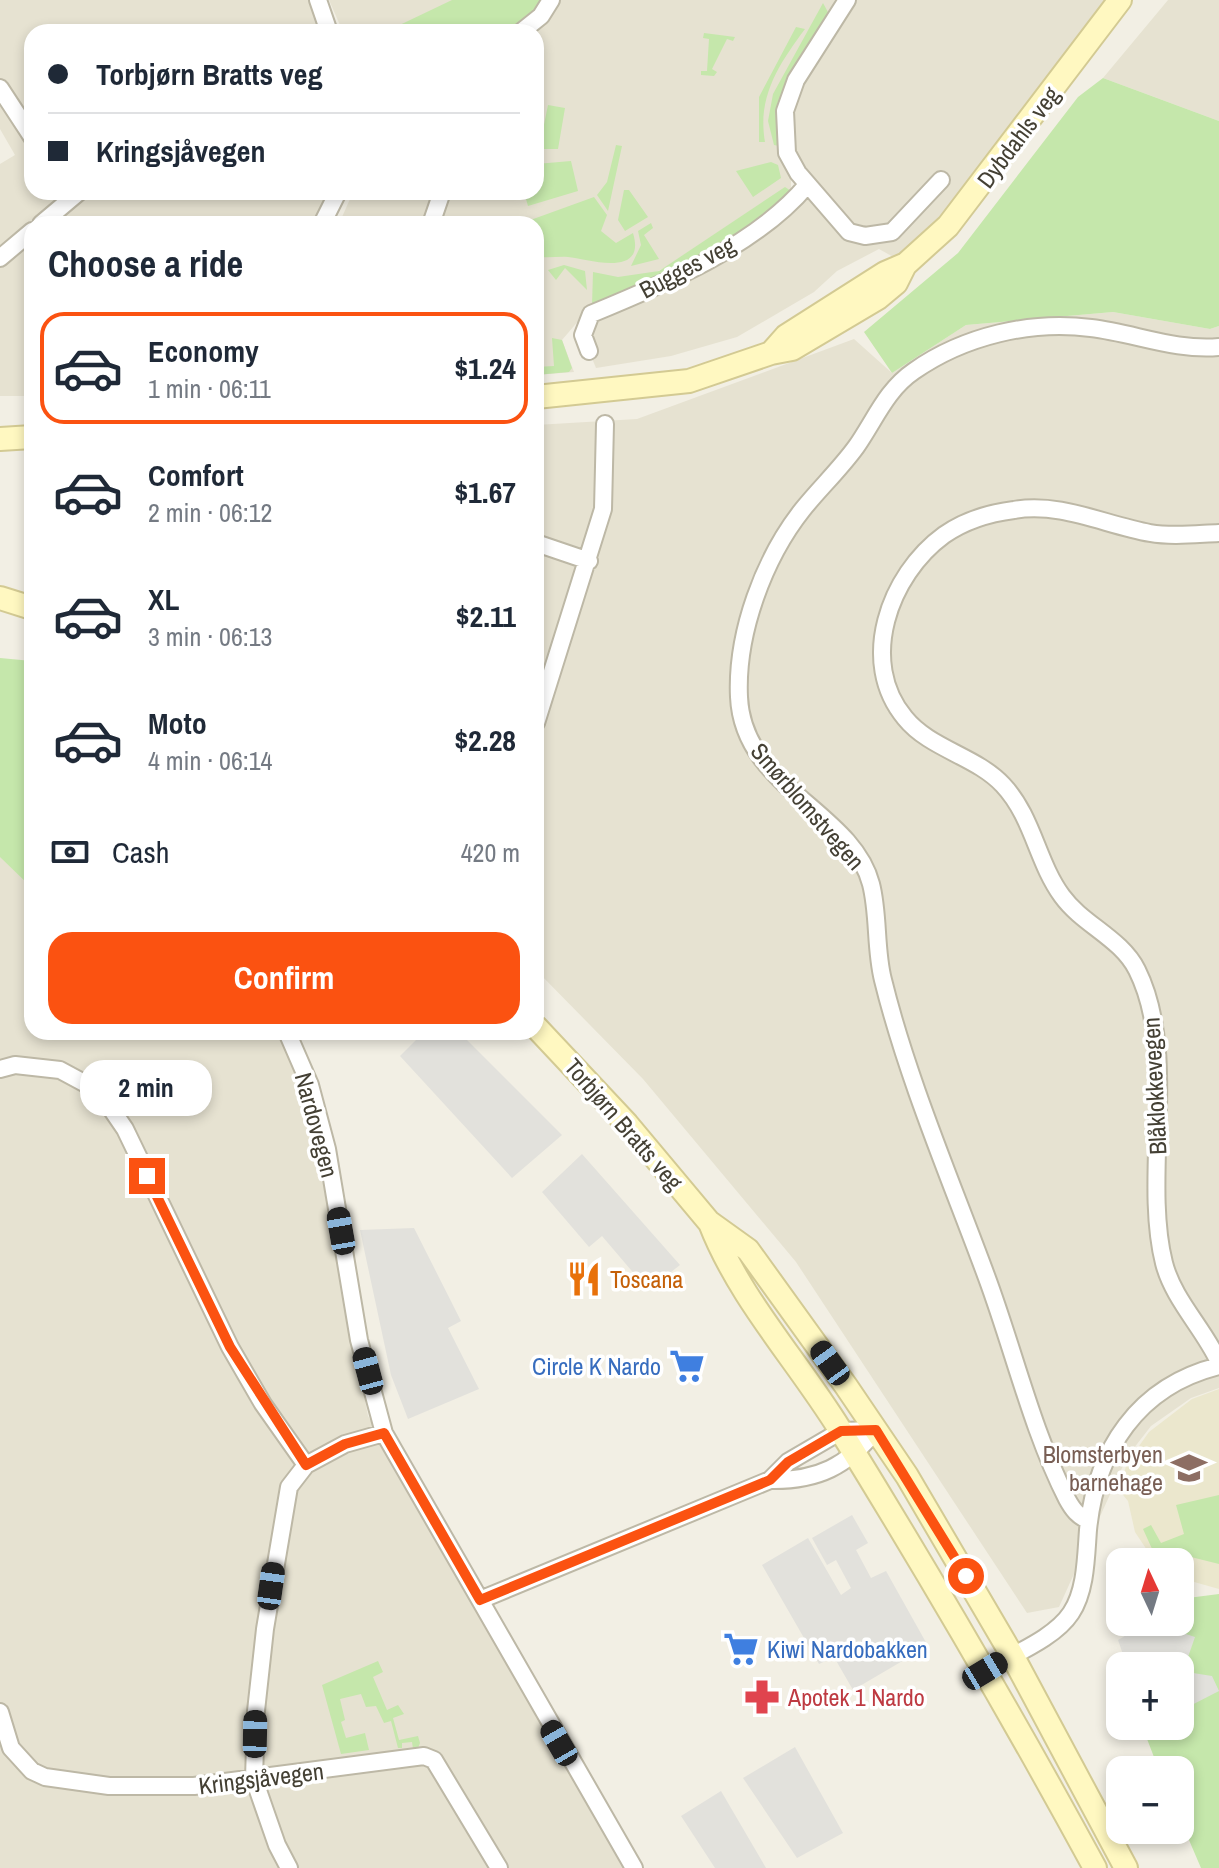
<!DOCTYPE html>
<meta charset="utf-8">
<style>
:root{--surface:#fff;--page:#f2f2f3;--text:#1f2937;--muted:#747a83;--line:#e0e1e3;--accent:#fb5211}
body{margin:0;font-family:"Archivo Narrow",sans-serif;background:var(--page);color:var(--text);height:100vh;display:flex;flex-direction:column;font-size:30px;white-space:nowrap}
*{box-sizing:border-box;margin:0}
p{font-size:26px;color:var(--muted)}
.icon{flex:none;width:44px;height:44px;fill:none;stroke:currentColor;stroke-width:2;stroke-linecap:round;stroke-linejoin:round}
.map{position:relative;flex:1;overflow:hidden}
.details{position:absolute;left:24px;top:216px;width:520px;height:824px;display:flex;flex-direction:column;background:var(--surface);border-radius:24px;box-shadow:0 4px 12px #0003}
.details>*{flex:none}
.top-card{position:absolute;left:24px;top:24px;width:520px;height:176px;border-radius:24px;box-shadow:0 4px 12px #0003;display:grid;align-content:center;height:176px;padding:0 24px;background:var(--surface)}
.needle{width:52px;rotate:356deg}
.tools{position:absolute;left:1106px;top:1548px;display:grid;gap:16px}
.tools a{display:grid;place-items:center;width:88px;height:88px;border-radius:16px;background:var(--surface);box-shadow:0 4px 12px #0003;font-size:40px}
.end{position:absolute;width:36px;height:36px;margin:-18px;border:10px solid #fb5211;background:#fff;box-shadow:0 0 0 4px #fff}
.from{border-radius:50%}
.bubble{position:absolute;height:56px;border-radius:24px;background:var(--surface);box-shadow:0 4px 12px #0003;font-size:26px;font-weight:700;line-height:56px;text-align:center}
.car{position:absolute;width:24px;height:48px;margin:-24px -12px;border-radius:10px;box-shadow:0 0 6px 2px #0007;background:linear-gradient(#222 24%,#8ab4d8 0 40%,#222 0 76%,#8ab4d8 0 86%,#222 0)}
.top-card b{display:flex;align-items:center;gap:28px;height:76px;font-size:30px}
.top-card b+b{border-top:2px solid var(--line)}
.top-card i{width:20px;height:20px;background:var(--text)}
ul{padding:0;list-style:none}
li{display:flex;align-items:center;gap:24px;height:112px;margin:0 16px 12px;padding:0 8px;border:4px solid transparent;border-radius:24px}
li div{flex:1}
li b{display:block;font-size:30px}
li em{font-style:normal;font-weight:700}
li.current{border-color:var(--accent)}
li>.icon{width:72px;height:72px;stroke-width:1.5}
h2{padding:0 24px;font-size:36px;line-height:96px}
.pay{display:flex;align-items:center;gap:20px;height:88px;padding:0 24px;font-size:30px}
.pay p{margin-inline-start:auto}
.button{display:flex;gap:16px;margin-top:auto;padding:16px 24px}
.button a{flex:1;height:92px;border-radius:24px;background:var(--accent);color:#fff;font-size:32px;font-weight:700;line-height:92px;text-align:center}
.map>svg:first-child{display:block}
.residential{fill:#e6e2d1}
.education{fill:#ebe7cd}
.green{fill:#c5e7ab}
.parking{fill:#e2e1dc}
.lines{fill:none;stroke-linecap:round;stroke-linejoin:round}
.minor-casing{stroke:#bdb8a6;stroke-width:20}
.secondary-casing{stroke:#d3ca93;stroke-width:26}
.minor{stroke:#fff;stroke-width:16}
.secondary{stroke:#fff8c1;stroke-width:22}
.route{stroke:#fb5211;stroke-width:10}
.labels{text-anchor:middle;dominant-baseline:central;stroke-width:7;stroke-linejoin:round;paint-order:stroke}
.street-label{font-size:24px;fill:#444034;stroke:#fff}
.food-label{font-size:24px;fill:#c56008;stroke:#fff;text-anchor:start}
.shop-label{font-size:24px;fill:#366cbe;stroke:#fff;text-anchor:end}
.education-label{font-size:24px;fill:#785e54;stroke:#fff;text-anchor:end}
.health-label{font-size:24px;fill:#be3a42;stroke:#fff;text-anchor:start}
</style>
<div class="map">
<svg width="1219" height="1868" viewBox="0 0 1219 1868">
<rect width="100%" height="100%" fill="#f2efe4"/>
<!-- residential -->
<path class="residential" d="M0 0H318L329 32H32V192H338L322 224H32V396H0V164L15 155 0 129Z
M329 0H838L789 77 777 107 780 155 791 179V191L761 218 592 305 562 340 574 372 536 375V224H339L353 192H536V32H343Z
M847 0H1120L906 264 879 249 837 271 814 292 737 337 671 356 596 368 583 336 585 326 807 186 798 173 785 111Z
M1168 0H1219V121L1103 78Z
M1113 312 1210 329 1219 326V1388L1191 1398 1151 1426 1127 1457 1059 1607 1027 1613 796 1262 643 1079 536 970V425L637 419 854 339 892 373 966 325Z
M0 856 32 887V1032H278L302 1076 368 1416 628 1868H0Z"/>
<!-- education -->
<path class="education" d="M1219 1389V1589L1180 1578V1562H1158L1151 1556 1135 1532 1128 1501 1119 1490 1127 1463 1149 1432 1192 1399Z"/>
<!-- green -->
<path class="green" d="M452 0H543C537 9 532 19 523 24 491 41 423 32 385 32Z
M823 3 829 14C801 56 771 94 779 146L774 145 768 121 773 94Z
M796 27 805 29C779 64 757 97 765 142H759V97Z
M704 33 735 37 733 41 727 39 712 69 717 72 714 76 701 75V71H707L709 39 703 38Z
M1103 78 1219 121V326L1210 329 1113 312 966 325 892 373 864 332 958 253 1078 97Z
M548 105 565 108 558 149H539Z
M616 145 622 146 608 211 597 195 607 182Z
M571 161 578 191 528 206 524 192H536V164Z
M771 162 778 165 781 178 753 197 736 171Z
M785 187 791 191 785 201 701 259 592 305 593 272 618 277 659 271Z
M624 190H629L648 217 625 231 618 220Z
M594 197 607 215 601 231 616 243 633 233C647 279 587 259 568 257 557 256 547 259 536 256V224L525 222Z
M651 223 653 228 644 235 659 259 631 266 641 245 638 231Z
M564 265 585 271 587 290 565 268 556 280 548 270Z
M552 338 562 340 572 368 569 372 536 375V367L554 366Z
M0 658 32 661V888L0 857Z
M1219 1495V1564L1191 1557 1168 1562 1165 1554 1153 1551 1143 1529 1151 1525 1161 1543 1184 1534 1176 1505Z
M1219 1594V1868H1201L1180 1819V1770H1159L1142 1726H1180V1666H1126L1124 1660 1136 1622H1180V1599Z
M378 1661 383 1672 373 1677 387 1710 398 1705 404 1714 393 1718 399 1740 418 1736 420 1743 418 1748 413 1749 412 1742 402 1743V1748H398L391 1721 384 1723 376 1706 366 1707 361 1694 340 1699 345 1720 341 1722 346 1738 365 1733 369 1750 341 1754 322 1685Z"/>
<!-- parking -->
<path class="parking" d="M424 1032H459L562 1135 512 1178 400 1056Z
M582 1154 680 1265 648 1290 602 1236 589 1247 542 1192Z
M414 1228 461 1321 448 1328 479 1389 408 1419 391 1375 360 1230Z
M852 1515 868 1543 856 1550 871 1578 886 1571 928 1646 853 1690 834 1657 819 1664 762 1565 808 1538 841 1595 851 1588 836 1560 827 1565 812 1538Z
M1149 1622 1195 1637 1188 1657 1193 1673 1212 1676 1219 1691 1180 1711V1666H1127L1118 1640Z
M795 1747 843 1833 797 1858 743 1778Z
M721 1791 766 1868H715L681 1816Z"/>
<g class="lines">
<!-- minor casing -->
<g class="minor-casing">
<path id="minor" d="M318 0 329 32
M847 0 796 80 785 111 787 153 798 173 849 232 865 236 892 232 941 180
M521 32 541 16 551 0
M0 88 32 137
M41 224 79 192
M322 224 338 192
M431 224 442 192
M0 258 32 231
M589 351 583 335 591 314C664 284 756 246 807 185
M1219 533C1196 534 1172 537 1150 533 1105 525 1061 502 1014 510 990 513 964 521 944 535 889 575 858 662 905 718 930 749 976 756 1003 785 1033 817 1037 862 1062 896 1083 925 1121 938 1137 970 1179 1054 1142 1176 1164 1263 1173 1299 1204 1329 1219 1362
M536 543 589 561
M536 723 603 509 605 424
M287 1032 310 1085 327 1149 359 1340 384 1433 634 1868
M0 1069 15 1065 60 1070 99 1091 125 1129 230 1347 263 1404 306 1465
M770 1480C818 1481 847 1466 876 1430
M1089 1521C1078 1516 1073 1510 1067 1499 1032 1430 1014 1351 987 1278 952 1183 907 1078 883 980 875 949 879 915 871 884 852 811 743 788 739 697 736 633 764 558 803 509 820 488 840 469 856 447 875 420 886 390 914 371 964 336 1031 320 1091 328 1134 333 1175 351 1219 347
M480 1600 770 1480 788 1462 841 1431 876 1430
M985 1671C1011 1655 1054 1639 1071 1613 1086 1591 1086 1556 1088 1530 1096 1450 1138 1386 1219 1366
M0 1712 11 1748 32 1771 45 1777 109 1786H194L424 1756 434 1760 499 1868
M289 1868 277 1845 254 1779 256 1711 265 1629 289 1487 306 1465 345 1444 384 1433"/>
</g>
<!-- secondary casing -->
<g class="secondary-casing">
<path id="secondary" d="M771 353 786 336 885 273 906 264 948 226 1120 0
M536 397 689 381 771 353 792 349 878 298 896 283 905 265
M0 439 32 437
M0 598 32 608
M536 1027 627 1124 709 1222 748 1250 846 1386 907 1476 1012 1655 1126 1868
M710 1223C739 1298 796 1359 839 1428 928 1572 1014 1719 1095 1868"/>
</g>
<!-- minor -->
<use href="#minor" class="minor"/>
<!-- secondary -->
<use href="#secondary" class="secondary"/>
</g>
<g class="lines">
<!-- route -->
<path class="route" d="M147 1176 230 1347 306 1465 345 1444 384 1433 480 1600 770 1480 788 1462 841 1431 876 1430 966 1576"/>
</g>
<!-- icons -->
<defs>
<g id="restaurant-bare" transform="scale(2.76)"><path d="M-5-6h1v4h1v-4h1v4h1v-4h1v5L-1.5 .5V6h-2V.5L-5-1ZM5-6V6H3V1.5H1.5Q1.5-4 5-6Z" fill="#e8710a" stroke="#fff" stroke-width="2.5" paint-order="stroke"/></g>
<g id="supermarket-bare" transform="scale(2.76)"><path d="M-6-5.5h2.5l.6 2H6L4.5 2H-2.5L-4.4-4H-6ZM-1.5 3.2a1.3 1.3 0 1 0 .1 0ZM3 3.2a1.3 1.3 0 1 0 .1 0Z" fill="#3f7fe0" stroke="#fff" stroke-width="2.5" paint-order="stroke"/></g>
<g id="school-bare" transform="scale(2.76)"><path d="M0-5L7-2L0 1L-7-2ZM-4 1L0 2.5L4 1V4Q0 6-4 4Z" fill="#8d6e63" stroke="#fff" stroke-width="2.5" paint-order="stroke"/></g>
<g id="pharmacy-bare" transform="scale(2.76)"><path d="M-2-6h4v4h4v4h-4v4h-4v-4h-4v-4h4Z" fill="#e0444e" stroke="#fff" stroke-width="2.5" paint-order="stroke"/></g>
</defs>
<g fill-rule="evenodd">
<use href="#restaurant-bare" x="584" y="1279"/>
<use href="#supermarket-bare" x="687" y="1366"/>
<use href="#school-bare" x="1189" y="1468"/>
<use href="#supermarket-bare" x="741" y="1649"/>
<use href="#pharmacy-bare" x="762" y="1697"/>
</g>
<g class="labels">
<!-- street labels -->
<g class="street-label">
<text transform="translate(1018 137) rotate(-53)">Dybdahls veg</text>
<text transform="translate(687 267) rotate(-28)">Bugges veg</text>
<text transform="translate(808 806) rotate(49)">Smørblomstvegen</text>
<text transform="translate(1154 1086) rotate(-93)">Blåklokkevegen</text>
<text transform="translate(624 1124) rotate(49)">Torbjørn Bratts veg</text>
<text transform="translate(317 1125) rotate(75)">Nardovegen</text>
<text transform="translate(261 1778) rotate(-7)">Kringsjåvegen</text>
</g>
<!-- food labels -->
<g class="food-label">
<text x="610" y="1279">Toscana</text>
</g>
<!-- shop labels -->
<g class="shop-label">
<text x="661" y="1366">Circle K Nardo</text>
<text x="767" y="1649" text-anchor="start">Kiwi Nardobakken</text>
</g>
<!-- education labels -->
<g class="education-label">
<text x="1163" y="1454">Blomsterbyen<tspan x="1163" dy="28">barnehage</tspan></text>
</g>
<!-- health labels -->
<g class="health-label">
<text x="788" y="1697">Apotek 1 Nardo</text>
</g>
</g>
</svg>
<div class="tools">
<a><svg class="needle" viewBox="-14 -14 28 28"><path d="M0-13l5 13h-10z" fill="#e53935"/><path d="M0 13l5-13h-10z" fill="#747a83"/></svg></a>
<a>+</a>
<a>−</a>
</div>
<i class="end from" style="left:966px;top:1576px"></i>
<i class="end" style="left:147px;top:1176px"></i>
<div class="bubble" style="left:80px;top:1060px;width:132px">2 min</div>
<i class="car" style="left:341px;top:1231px;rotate:350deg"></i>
<i class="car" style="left:830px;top:1363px;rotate:324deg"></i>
<i class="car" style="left:368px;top:1371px;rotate:345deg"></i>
<i class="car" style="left:271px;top:1586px;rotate:8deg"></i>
<i class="car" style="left:985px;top:1671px;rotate:59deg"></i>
<i class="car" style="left:255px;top:1734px;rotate:1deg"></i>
<i class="car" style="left:559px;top:1743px;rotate:330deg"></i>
<div class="top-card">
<b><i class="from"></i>Torbjørn Bratts veg</b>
<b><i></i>Kringsjåvegen</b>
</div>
<section class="details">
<h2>Choose a ride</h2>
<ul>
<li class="current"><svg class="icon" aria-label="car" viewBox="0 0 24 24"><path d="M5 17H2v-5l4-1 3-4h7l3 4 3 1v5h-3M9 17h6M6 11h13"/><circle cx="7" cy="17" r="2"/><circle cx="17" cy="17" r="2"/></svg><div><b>Economy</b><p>1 min · 06:11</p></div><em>$1.24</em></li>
<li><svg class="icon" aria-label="car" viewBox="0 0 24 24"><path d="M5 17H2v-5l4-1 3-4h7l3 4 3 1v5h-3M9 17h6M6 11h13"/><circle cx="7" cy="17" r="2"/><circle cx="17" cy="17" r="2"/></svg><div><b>Comfort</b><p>2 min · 06:12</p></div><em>$1.67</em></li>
<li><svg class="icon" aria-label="car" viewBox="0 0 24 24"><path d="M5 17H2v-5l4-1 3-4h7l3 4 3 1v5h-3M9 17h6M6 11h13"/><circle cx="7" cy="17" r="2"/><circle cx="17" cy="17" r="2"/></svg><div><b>XL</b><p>3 min · 06:13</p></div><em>$2.11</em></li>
<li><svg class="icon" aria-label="car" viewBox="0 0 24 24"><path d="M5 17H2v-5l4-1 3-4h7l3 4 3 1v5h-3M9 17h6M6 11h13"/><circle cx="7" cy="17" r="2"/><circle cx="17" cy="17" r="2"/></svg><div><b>Moto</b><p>4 min · 06:14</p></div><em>$2.28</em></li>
</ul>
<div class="pay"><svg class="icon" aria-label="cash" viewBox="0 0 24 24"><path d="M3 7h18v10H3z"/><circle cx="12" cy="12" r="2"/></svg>Cash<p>420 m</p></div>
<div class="button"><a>Confirm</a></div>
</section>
</div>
